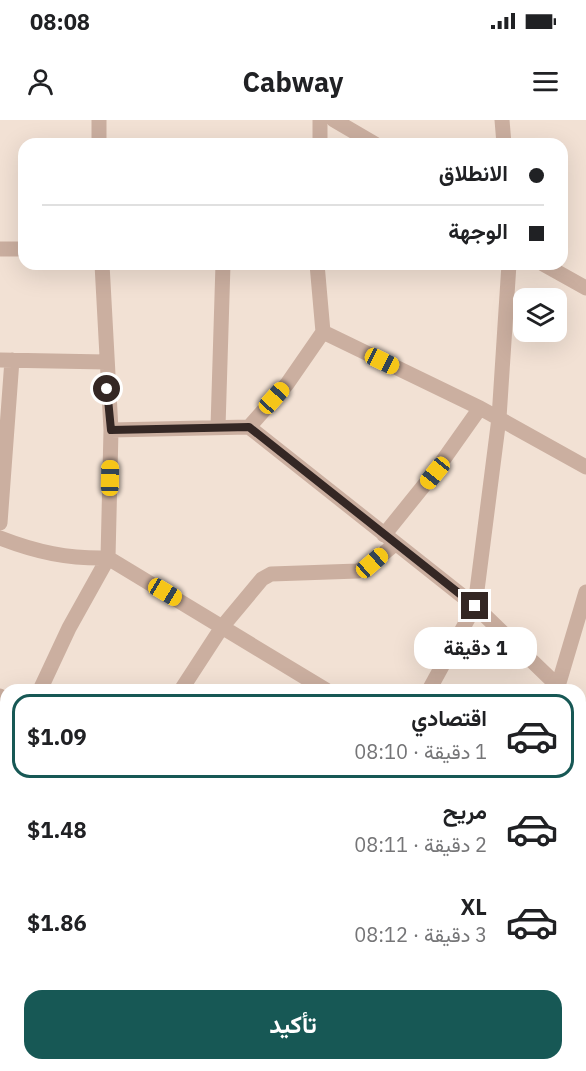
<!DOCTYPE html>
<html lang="ar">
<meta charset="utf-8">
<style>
:root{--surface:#fff;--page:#f2f2f2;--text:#202124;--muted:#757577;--line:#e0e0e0;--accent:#175855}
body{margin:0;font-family:"IBM Plex Sans",Vazirmatn,sans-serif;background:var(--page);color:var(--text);direction:rtl;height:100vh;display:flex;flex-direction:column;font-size:22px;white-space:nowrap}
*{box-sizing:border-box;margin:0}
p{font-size:20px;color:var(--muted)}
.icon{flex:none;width:33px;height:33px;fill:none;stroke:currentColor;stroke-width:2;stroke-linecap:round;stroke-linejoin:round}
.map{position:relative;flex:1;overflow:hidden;direction:ltr}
.sheet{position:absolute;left:0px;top:564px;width:586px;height:387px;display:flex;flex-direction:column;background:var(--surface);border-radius:18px 18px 0 0;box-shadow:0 6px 24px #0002;direction:rtl}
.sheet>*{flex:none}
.banner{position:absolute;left:18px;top:18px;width:550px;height:132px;border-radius:18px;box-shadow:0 6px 24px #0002;direction:rtl;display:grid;align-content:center;height:132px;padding:0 24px;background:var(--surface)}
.tools{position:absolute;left:513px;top:168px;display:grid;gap:12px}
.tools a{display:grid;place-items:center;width:54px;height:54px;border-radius:12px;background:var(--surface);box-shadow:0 6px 24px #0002;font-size:30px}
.end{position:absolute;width:27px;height:27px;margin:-14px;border:8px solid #342724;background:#fff;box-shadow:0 0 0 3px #fff}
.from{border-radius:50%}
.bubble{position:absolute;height:42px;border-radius:18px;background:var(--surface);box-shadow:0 6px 24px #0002;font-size:20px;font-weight:700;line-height:42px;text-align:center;direction:rtl}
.car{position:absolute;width:18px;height:36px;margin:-18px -9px;border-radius:8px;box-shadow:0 0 4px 2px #0007;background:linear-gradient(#f5c518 24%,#345 0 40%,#f5c518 0 76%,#345 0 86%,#f5c518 0)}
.banner b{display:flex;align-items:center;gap:21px;height:57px;font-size:22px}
.banner b+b{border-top:2px solid var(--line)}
.banner i{width:15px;height:15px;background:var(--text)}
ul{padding:10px 0 0;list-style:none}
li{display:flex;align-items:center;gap:18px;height:84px;margin:0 12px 9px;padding:0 12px;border:3px solid transparent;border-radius:18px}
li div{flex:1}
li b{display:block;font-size:22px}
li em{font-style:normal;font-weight:700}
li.on{border-color:var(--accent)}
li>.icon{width:54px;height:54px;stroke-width:1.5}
.cta{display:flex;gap:12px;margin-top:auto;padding:12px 24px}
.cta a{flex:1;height:69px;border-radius:18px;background:var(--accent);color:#fff;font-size:24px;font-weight:700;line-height:69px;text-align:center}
.status{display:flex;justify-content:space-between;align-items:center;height:42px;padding:0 30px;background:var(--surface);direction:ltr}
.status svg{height:16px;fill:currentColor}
header{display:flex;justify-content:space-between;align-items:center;height:78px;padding:0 24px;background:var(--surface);font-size:27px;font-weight:700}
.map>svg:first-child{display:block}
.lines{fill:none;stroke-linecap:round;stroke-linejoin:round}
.street{stroke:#cbafa0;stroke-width:15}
.secondary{stroke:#9e7d72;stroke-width:15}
.route{stroke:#342724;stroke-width:8}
</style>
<div class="status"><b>08:08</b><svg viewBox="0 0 49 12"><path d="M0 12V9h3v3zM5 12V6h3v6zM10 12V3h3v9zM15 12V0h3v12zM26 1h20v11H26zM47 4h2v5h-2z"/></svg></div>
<header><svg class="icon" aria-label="menu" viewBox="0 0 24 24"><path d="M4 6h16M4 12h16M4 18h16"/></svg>Cabway<svg class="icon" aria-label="person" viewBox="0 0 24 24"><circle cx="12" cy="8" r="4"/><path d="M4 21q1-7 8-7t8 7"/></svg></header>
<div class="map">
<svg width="586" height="951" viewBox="0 0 586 951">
<rect width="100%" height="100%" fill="#f2e1d4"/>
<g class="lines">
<!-- street -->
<path class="street" d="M99 0V24
M334 0 375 24
M502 0 504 24
M320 24V0
M0 129H24
M317 144 323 212
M543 144 586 168
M0 240 106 242
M218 307 223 144
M249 307 475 486 562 570
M111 310 249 307 287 264 323 212 480 288 586 347
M0 403 12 240
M384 415 434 353 480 288
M0 418C36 432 68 439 108 438L326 570
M558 566 586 472
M40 570 69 508 108 438 111 310 102 144
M181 570 222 507 262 459 271 454 358 451 372 443 395 424
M429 570 475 486 499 298 509 144
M0 576 6 581
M580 586 586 591
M580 752 586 756
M0 893 6 883
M580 915 586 908
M222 951 223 945
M386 951 391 945
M553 951 557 945"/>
<!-- secondary -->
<path class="secondary" d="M0 822 6 827
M145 945 152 951"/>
</g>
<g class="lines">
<!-- route -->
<path class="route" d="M107 269 111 310 249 307 475 486"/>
</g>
</svg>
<div class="tools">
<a><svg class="icon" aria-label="layers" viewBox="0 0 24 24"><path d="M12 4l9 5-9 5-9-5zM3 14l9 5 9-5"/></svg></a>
</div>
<i class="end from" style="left:107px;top:269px"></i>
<i class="end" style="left:475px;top:486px"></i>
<div class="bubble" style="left:414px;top:507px;width:123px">1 دقيقة</div>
<i class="car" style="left:382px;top:241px;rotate:116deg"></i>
<i class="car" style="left:274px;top:278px;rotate:42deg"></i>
<i class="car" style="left:435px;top:353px;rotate:219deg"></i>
<i class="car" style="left:110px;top:358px;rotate:1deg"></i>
<i class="car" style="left:372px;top:443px;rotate:49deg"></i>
<i class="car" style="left:165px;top:472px;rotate:121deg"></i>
<div class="banner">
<b><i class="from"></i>الانطلاق</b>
<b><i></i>الوجهة</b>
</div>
<section class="sheet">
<ul>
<li class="on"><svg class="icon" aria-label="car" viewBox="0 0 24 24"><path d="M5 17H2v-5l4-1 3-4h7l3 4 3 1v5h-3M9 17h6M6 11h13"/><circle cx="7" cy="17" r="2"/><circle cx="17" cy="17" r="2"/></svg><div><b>اقتصادي</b><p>1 دقيقة · 08:10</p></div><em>$1.09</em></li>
<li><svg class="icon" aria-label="car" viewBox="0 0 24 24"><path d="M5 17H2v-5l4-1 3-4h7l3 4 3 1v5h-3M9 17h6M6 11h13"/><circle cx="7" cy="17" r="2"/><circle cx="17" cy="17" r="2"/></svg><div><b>مريح</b><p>2 دقيقة · 08:11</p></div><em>$1.48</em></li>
<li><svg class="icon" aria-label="car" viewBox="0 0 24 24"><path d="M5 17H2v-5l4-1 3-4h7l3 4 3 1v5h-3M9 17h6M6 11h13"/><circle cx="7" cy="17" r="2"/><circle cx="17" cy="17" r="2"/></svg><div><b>XL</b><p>3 دقيقة · 08:12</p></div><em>$1.86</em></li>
</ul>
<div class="cta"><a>تأكيد</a></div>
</section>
</div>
